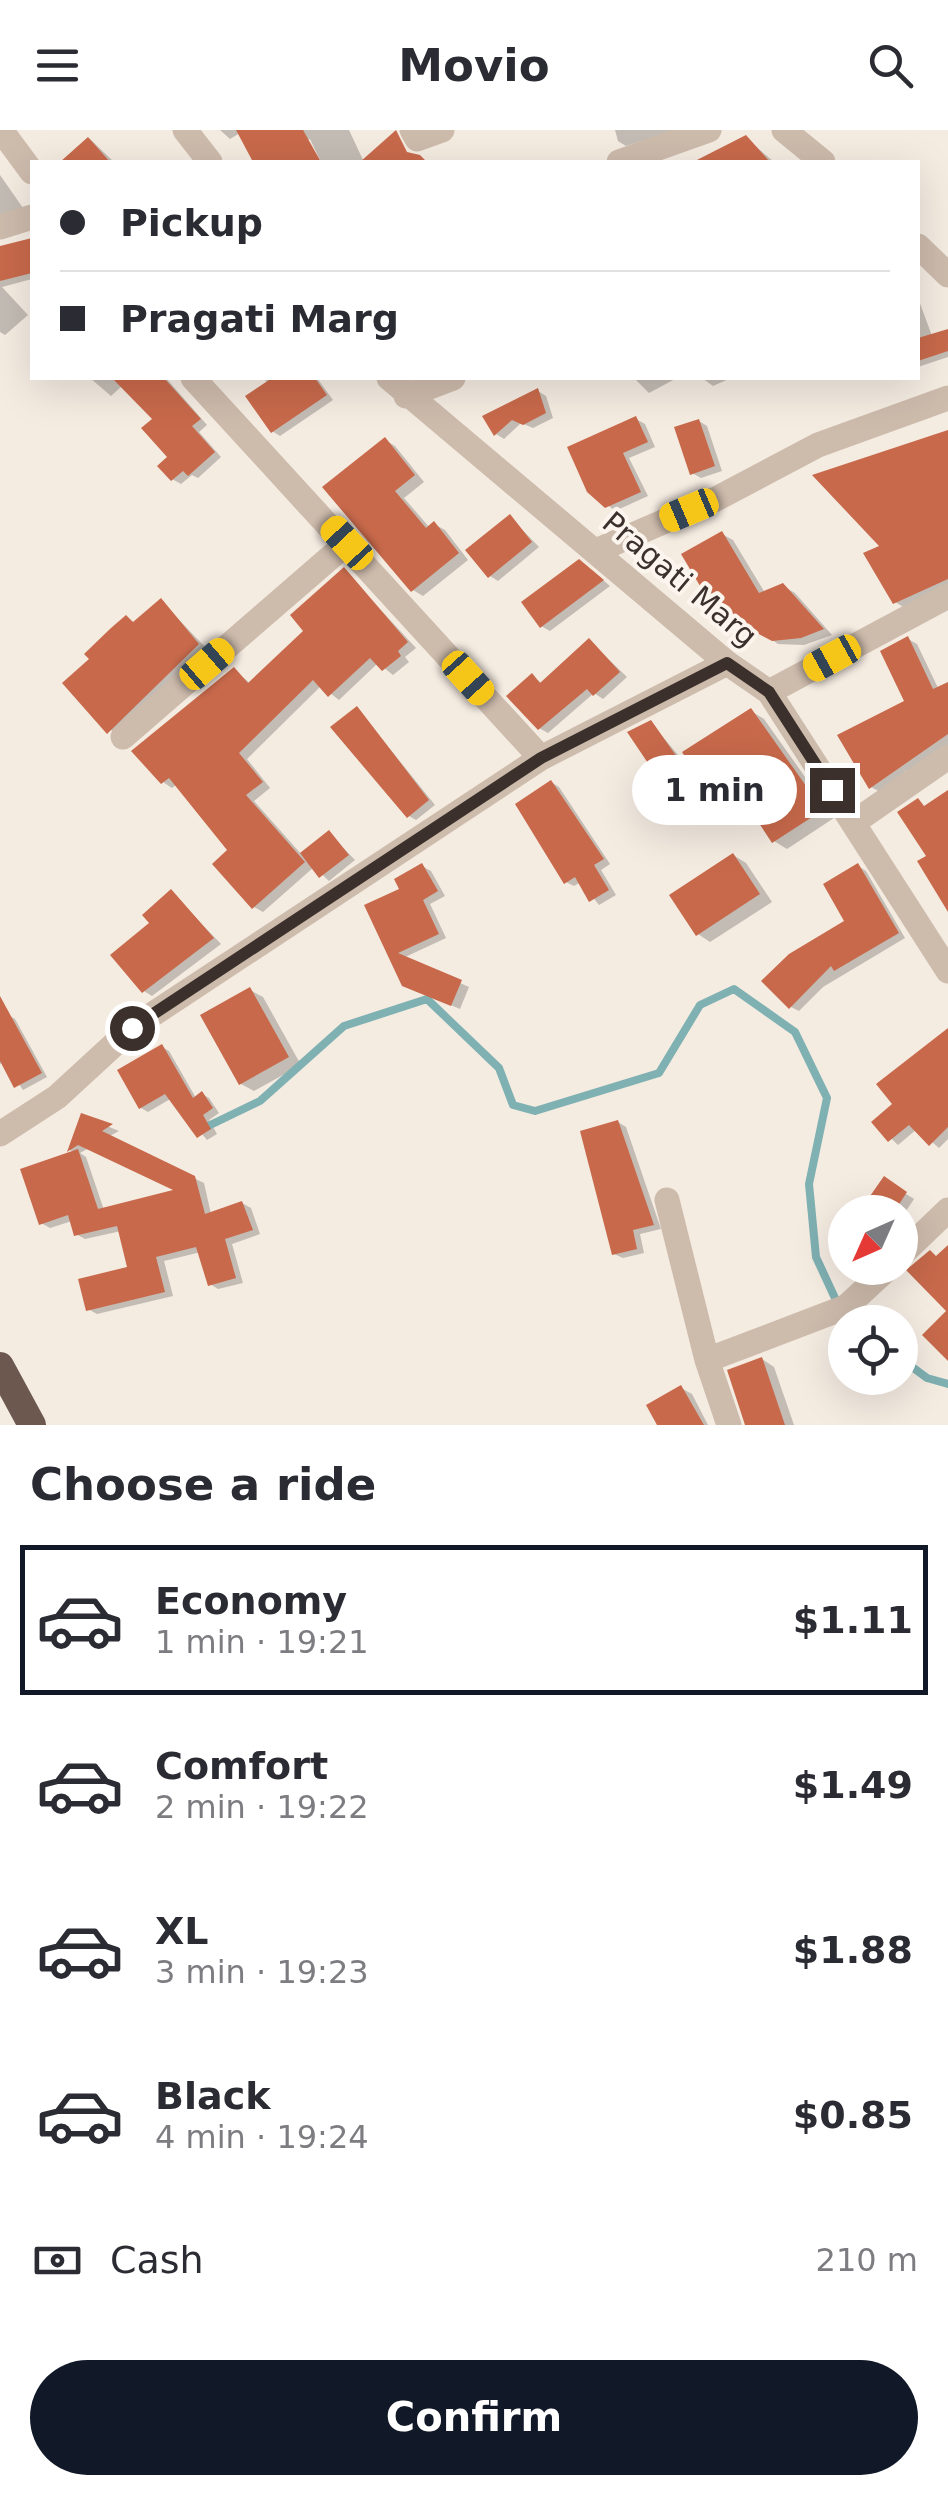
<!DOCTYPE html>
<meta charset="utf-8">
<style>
:root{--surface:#fff;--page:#f2f2f3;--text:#2b2b33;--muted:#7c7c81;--line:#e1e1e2;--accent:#111827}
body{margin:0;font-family:"DejaVu Sans",sans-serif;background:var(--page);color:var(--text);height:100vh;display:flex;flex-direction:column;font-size:38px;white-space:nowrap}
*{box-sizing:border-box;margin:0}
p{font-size:32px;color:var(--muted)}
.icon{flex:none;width:55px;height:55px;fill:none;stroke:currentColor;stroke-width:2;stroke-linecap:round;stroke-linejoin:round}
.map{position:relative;height:1295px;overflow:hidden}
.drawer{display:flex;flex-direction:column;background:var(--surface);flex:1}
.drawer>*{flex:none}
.guide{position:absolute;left:30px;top:30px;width:890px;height:220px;border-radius:0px;box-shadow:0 10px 40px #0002;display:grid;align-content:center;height:220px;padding:0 30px;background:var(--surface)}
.needle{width:65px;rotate:225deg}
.fabs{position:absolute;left:828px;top:1065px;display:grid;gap:20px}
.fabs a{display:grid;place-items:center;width:90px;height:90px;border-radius:50%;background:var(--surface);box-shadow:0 10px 40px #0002;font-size:50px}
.end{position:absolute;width:45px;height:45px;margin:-22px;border:12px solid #3b302b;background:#fff;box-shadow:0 0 0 5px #fff}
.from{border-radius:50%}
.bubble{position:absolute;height:70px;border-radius:35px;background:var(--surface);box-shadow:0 10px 40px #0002;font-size:32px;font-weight:800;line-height:70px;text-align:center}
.car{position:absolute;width:30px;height:60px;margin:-30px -15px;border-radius:12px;box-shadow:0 0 8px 2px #0007;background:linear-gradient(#f5c518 24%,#345 0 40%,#f5c518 0 76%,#345 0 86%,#f5c518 0)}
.guide b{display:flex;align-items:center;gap:35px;height:95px;font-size:38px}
.guide b+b{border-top:2px solid var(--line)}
.guide i{width:25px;height:25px;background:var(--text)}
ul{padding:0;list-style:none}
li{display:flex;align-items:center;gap:30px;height:150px;margin:0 20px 15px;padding:0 10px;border:5px solid transparent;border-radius:0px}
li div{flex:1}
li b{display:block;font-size:38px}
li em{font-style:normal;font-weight:800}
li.current{border-color:var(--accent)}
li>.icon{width:90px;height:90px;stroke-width:1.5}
h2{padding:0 30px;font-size:45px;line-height:120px}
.pay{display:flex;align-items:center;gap:25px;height:110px;padding:0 30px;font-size:38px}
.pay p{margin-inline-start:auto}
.button{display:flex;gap:20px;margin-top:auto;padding:20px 30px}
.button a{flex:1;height:115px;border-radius:60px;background:var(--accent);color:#fff;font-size:40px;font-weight:800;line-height:115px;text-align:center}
header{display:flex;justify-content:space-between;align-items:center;height:130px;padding:0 30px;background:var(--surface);font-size:45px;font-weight:800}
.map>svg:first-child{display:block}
.shadow{fill:#0003;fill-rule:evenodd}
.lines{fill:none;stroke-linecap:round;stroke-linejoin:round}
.stream{stroke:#7fb0b2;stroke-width:8}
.building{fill:#c8694b}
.minor{stroke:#cdbbac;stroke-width:25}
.trunk{stroke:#6c584f;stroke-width:28}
.route{stroke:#3b302b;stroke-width:12}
.labels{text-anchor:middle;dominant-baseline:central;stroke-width:8;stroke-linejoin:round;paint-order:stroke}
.street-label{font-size:30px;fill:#3b302b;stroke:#fbf5ee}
</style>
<header><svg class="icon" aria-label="menu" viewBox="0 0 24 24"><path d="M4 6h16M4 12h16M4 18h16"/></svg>Movio<svg class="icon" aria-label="search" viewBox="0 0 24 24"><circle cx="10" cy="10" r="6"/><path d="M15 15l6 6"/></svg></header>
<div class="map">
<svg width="948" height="1295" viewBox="0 0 948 1295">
<rect width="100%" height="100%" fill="#f4ebe1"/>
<!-- shadow -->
<path class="shadow" d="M220 0H349L364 32 387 11 395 15 403 32H321L310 9 260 32 240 3 230 9Z
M615 0H672L673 1 626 16 618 11Z
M746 8 774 32H699Z
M90 9 114 32H64Z
M0 45 23 78 0 87Z
M32 110V149L2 157 28 185 5 205 0 202V119Z
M918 168 932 206 948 201V227L918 237Z
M90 248H166L207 295 199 302 221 327 198 348 192 345 181 354 172 349 170 328 156 289 123 255 111 266Z
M263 248H317L333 270 280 306 272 301 268 253Z
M634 248H677L649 263Z
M702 248H731L713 256Z
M538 261 546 266 553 288 533 298 521 293 504 309 496 304Z
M636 289 645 294 655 317 629 328 648 366 615 381 590 360Z
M699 291 707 296 722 341 701 348 692 343Z
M948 305V458L905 478 895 472 883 416Z
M385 310 395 316 424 352 404 368 430 398 434 394 445 400 468 430 423 466 413 460Z
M510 387 539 417 498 451 490 446Z
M722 404 733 410 765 463 783 456 795 463 832 505 804 515 778 514 707 464Z
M588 437 610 456 550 501 541 496Z
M344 440 416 518 405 527 409 532 393 545 378 533 339 570 321 556 247 629 270 658 254 671 302 725 329 703 355 730 329 751 314 737 263 782 254 777 231 720 177 654 172 658 163 652 234 540 251 554 307 501Z
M161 471 208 520 119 608 66 553 93 530 126 488 135 493Z
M908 509 917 514 939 560 948 555V621L904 642 907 646 880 662 871 657 907 572Z
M590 511 627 547 603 569 594 563 548 603 539 598 532 546 543 554Z
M358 579 435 675 416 690 409 686Z
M751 581 764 589 834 688 787 719 774 711 749 673 733 683 720 676Z
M651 593 684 632 664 645 656 640Z
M551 652 559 657 610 734 601 740 616 765 599 775 581 752 574 756 566 752Z
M733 725 746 733 772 772 710 812 698 804Z
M422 736 431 741 445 766 430 774 446 808 403 828 469 857 460 879 413 859 368 776 403 760Z
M858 736 866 741 905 808 823 857 799 881 791 877 847 792Z
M171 762 221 814 152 866 144 861 152 793Z
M250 860 263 867 301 935 254 961 241 954Z
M8 885 15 889 47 947 23 960 4 932 0 934V889Z
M948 902V1009L939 1018 917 999 898 1015 874 992 896 974Z
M162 917 169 921 196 968 202 964 209 968 219 983 209 990 217 1004 207 1010 172 968 148 982 141 978Z
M83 986 119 1001 108 1007 204 1053 211 1084 242 1073 251 1078 260 1104 232 1114 243 1153 218 1159 210 1154 201 1122 164 1131 173 1166 97 1184 88 1179 130 1138 121 1101 85 1109 76 1104 72 1091 50 1098 41 1093 75 1023 70 1020ZM89 1018 179 1061 104 1080 86 1027 80 1023Z
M618 992 626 997 661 1099 640 1104 644 1123 623 1128 614 1124Z
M884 1050 914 1069 900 1090V1082H862Z
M762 1229 774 1237 794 1295H746Z
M681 1258 692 1264 708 1295H660Z"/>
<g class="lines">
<!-- stream -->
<path class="stream" d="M202 999 260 971 344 896 427 869 499 938 513 975 535 981 659 943 700 875 734 859 795 902 827 968 809 1054 816 1127 841 1181 853 1192
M900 1228 927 1248 948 1254"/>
</g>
<!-- building -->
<path class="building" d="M236 0H303L321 32H253Z
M396 0 407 22 420 25 427 32H360Z
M746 5 770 32H693Z
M88 7 110 32H60Z
M32 108V143L0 151V116Z
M948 199V221L918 231V208Z
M112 248H164L201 289 192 296 215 322 188 346 183 341 171 351 157 336 167 327 141 298 152 289Z
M272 248H315L327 265 271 303 245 266Z
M538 258 546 283 523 295 512 290 494 306 482 286Z
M636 286 648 312 623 323 641 362 605 378 587 362 567 317Z
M699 289 715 336 690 345 674 297Z
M948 300V449L893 474 863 423 879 416 812 345Z
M385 307 415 345 395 361 426 398 434 391 459 423 411 462 322 357Z
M510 384 532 412 488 448 465 420Z
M722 401 759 463 783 453 824 499 801 508 772 511 749 499 711 463 706 466 681 424Z
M579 429 604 450 540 498 521 472Z
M344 437 408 512 398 521 401 526 382 541 370 528 328 567 313 550 239 623 263 652 246 665 305 732 252 779 212 734 227 720 169 648 161 654 131 621 234 537 248 553 303 501 290 485Z
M161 468 199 514 107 604 62 553 89 529 84 524 111 498 126 485 133 492Z
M908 506 933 559 948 552V604L869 659 837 605 904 571 880 521Z
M589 508 620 542 593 566 587 559 538 600 506 566 532 543 540 553Z
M357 576 429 670 407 688 330 597Z
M751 578 823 680 772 713 740 664 718 678 682 622Z
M651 590 677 627 654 642 627 602Z
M551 650 604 729 594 735 609 760 589 772 575 747 564 754 515 674Z
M948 660V782L917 731 926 726 897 682 918 668 924 676Z
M329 700 349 725 319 748 300 723Z
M733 723 760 764 696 806 669 765Z
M422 733 438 761 423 770 439 804 398 823 462 850 451 876 402 856 364 775 399 759 394 749Z
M858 733 899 803 834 841 831 836 789 879 761 851 789 824 844 791 823 754Z
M171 759 214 808 142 863 110 825 149 793 142 785Z
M250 857 289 927 239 955 200 885Z
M0 866 42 943 14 958 0 931Z
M948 898V997L929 1016 909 995 888 1012 871 992 892 974 876 954Z
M162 914 193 968 202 961 213 978 203 985 211 999 197 1008 165 964 139 979 117 940Z
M81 983 113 994 102 1001 195 1046 205 1084 242 1071 253 1100 225 1109 236 1148 208 1156 196 1117 156 1127 165 1162 86 1181 78 1149 127 1137 117 1096 74 1106 68 1085 39 1095 20 1039 78 1019 98 1079 173 1060 78 1015 67 1022Z
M618 990 654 1095 633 1100 637 1119 612 1125 580 1001Z
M884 1046 907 1062 894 1082H859Z
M948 1115V1231L922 1205 946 1181 906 1140 930 1120 936 1126Z
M762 1227 785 1295H745L727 1240Z
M681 1255 704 1295H657L646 1275Z"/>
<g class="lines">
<!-- minor -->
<path class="minor" d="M1 0 32 42
M185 0 210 32
M412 0 417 9 442 0
M784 0 823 32
M619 32 709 0
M0 97 32 87
M918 116 948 145
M193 248 541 628
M389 248 727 533 769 562 948 841
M406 266 453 248
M596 421 716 369 818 315 948 268
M769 562 948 466
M123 607 347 413
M853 693 948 627
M0 1004 57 967 132 898 541 628 727 533
M667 1070 707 1230 729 1295
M900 1126 948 1080
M707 1230 846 1177 888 1138"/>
<!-- trunk -->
<path class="trunk" d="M0 1236 32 1295"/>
</g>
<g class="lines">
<!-- route -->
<path class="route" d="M132 898 541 628 727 533 769 562 832 660"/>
</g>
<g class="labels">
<!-- street labels -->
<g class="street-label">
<text transform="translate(680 449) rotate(40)">Pragati Marg</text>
</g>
</g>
</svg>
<div class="fabs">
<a><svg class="needle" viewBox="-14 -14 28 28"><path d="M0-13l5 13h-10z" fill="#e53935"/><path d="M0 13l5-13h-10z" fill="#7c7c81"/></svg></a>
<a><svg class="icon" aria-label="locate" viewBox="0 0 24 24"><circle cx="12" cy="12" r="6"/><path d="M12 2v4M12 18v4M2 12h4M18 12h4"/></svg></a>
</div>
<i class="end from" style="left:132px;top:898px"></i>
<i class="end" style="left:832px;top:660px"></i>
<div class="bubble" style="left:632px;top:625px;width:165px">1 min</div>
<i class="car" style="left:689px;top:380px;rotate:247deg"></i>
<i class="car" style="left:347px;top:413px;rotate:317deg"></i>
<i class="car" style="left:832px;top:528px;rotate:241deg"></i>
<i class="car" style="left:207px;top:534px;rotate:49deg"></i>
<i class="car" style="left:468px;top:548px;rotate:138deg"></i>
<div class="guide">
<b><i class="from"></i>Pickup</b>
<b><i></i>Pragati Marg</b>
</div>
</div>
<section class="drawer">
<h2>Choose a ride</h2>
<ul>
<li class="current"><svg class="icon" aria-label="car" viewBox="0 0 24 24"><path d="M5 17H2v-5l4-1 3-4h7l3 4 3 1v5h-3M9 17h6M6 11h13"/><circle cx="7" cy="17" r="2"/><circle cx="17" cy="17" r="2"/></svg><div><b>Economy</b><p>1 min · 19:21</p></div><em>$1.11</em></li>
<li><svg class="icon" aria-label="car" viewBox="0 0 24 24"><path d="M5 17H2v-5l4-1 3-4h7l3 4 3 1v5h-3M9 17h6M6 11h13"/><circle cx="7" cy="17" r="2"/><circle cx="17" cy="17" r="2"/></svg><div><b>Comfort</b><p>2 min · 19:22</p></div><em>$1.49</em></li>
<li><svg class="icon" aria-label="car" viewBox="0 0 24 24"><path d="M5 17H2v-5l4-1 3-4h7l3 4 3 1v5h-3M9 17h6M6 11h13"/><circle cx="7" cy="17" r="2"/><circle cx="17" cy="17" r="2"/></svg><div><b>XL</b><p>3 min · 19:23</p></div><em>$1.88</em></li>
<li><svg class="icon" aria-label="car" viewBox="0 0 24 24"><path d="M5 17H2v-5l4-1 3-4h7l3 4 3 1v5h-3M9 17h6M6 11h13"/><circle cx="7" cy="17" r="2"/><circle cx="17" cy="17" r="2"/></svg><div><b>Black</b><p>4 min · 19:24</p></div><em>$0.85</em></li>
</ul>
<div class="pay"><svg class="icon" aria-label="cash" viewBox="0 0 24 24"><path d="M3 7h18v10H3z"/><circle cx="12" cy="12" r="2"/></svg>Cash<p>210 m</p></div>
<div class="button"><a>Confirm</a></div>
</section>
